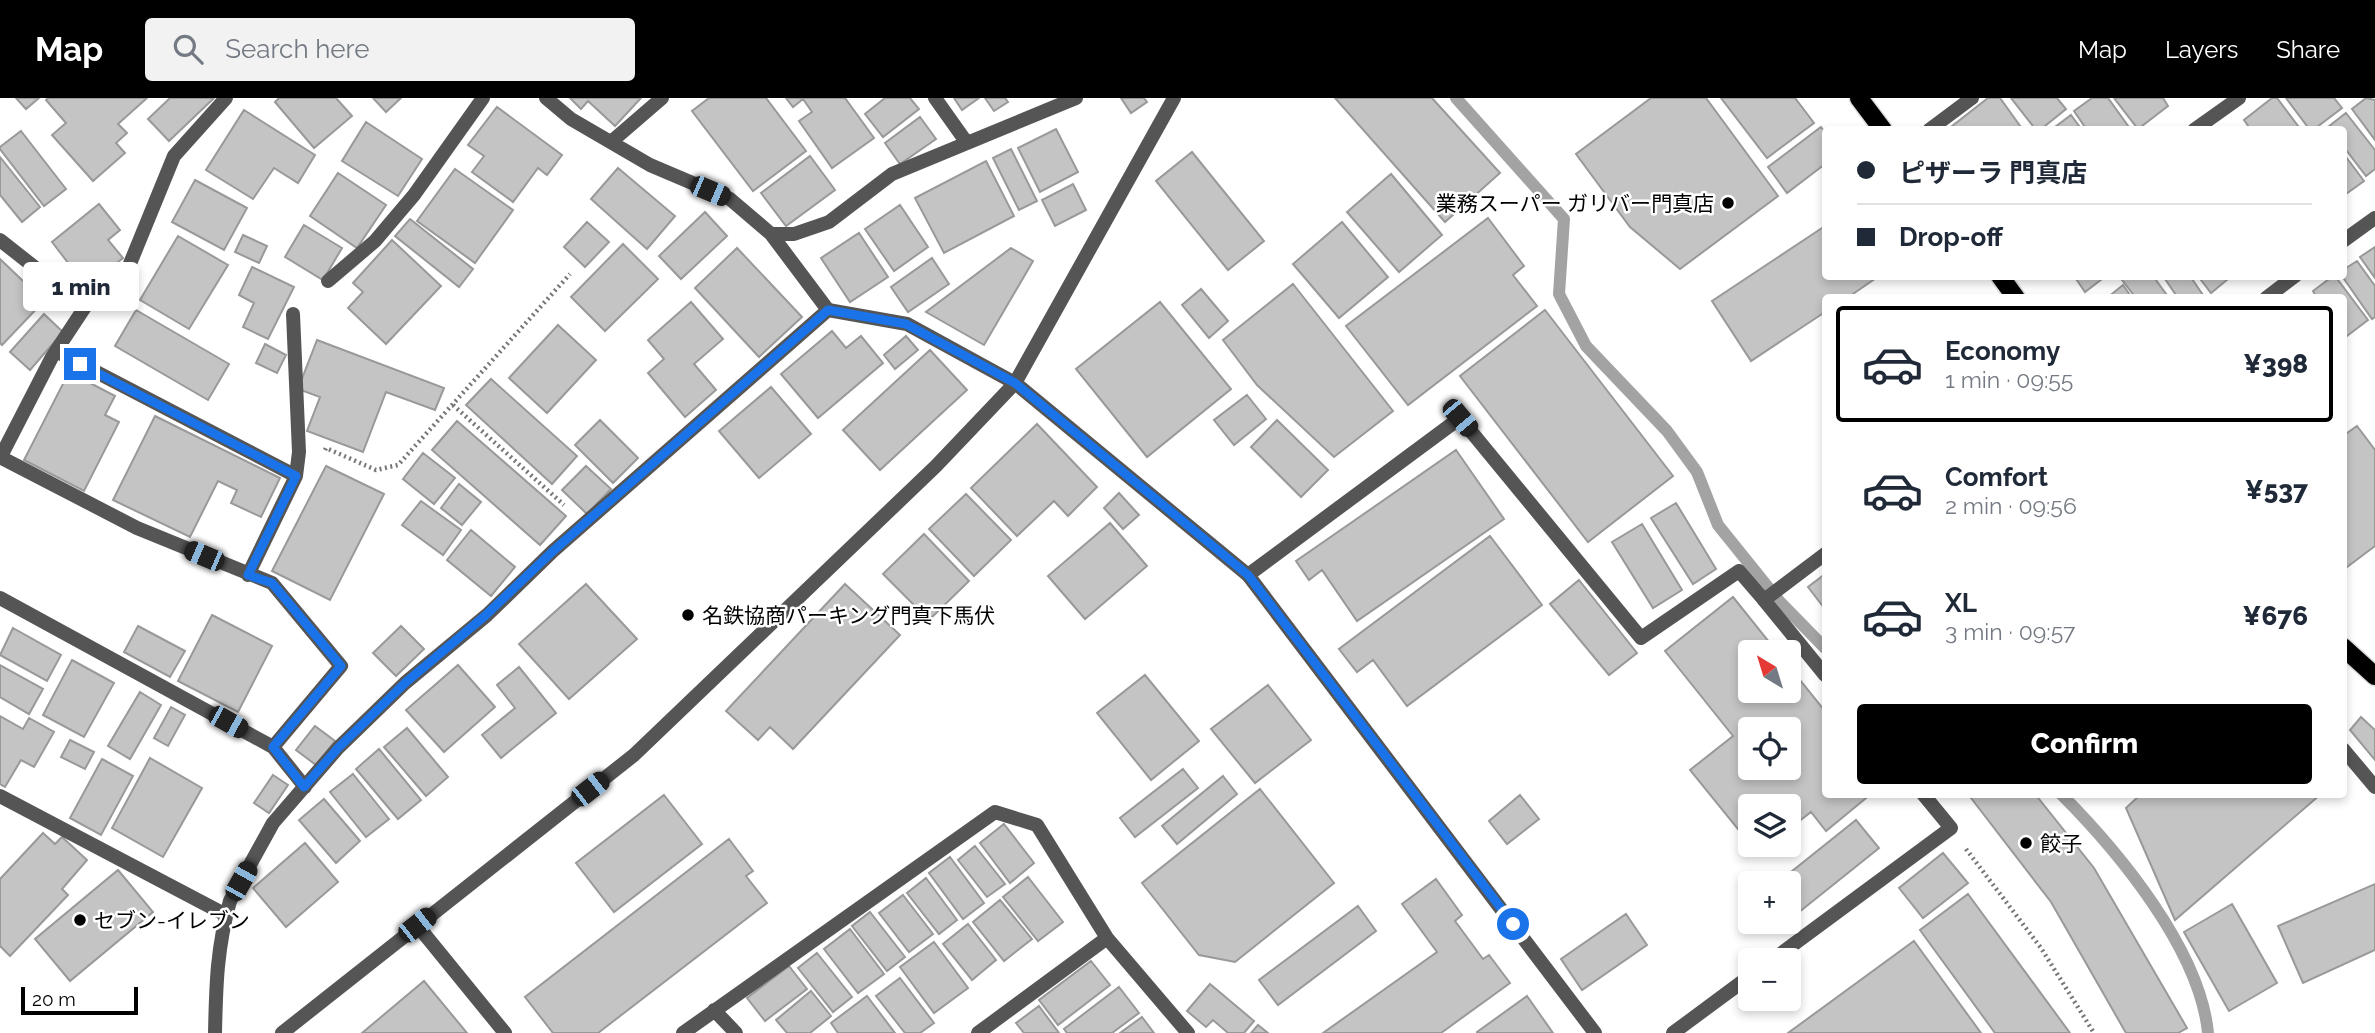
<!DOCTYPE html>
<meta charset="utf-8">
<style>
:root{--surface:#fff;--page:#f2f2f3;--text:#1f2937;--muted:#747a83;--line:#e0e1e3;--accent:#000}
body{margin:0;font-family:Raleway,"Noto Sans JP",sans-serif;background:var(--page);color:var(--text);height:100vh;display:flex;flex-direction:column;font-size:26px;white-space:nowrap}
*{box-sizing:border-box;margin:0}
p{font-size:23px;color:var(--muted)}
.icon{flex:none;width:38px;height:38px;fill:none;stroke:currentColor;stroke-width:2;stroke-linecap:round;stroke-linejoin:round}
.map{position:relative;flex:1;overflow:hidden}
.panel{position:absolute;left:1822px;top:196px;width:525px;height:504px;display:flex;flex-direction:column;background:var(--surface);border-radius:7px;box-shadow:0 4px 10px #0003}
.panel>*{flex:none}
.top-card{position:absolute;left:1822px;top:28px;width:525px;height:154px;border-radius:7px;box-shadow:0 4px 10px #0003;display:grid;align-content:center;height:154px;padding:0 35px;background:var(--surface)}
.needle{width:46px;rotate:322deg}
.controls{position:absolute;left:1738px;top:542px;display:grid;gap:14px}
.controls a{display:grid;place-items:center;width:63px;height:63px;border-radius:7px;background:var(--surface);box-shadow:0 4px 10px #0003;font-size:35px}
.scale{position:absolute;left:21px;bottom:18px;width:117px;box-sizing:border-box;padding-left:7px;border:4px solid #000;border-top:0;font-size:19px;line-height:24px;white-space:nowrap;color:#000;-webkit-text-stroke:5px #fff;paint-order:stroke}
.end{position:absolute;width:32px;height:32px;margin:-16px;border:9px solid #1a73e8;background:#fff;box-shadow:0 0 0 4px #fff}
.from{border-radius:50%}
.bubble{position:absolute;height:49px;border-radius:7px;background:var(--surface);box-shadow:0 4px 10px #0003;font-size:23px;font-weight:800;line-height:49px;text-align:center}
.car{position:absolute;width:21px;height:42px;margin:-21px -10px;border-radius:9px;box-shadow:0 0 5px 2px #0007;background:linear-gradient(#222 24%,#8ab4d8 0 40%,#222 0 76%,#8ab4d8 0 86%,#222 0)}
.top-card b{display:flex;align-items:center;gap:24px;height:66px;font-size:26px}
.top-card b+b{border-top:2px solid var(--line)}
.top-card i{width:18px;height:18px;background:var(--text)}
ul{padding:12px 0 0;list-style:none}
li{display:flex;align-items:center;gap:21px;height:116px;margin:0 14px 10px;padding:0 21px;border:4px solid transparent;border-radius:7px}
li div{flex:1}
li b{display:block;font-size:26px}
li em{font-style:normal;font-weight:800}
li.on{border-color:var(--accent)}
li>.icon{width:63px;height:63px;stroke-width:1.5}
.cta{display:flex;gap:14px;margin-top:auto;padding:14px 35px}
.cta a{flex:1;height:80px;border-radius:7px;background:var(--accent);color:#fff;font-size:28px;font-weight:800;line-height:80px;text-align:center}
header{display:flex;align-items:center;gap:42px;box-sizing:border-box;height:98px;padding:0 35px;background:var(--accent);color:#fff}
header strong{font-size:33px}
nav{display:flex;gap:38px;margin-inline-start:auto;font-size:24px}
.search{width:490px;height:63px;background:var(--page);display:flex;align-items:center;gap:18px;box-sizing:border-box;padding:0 24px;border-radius:7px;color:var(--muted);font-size:26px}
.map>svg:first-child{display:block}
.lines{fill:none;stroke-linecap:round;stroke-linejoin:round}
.stream{stroke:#a3a3a3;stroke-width:12}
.building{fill:#c4c4c4;stroke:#999;stroke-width:2;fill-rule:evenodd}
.primary-casing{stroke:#dbdbdb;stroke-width:21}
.path{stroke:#777;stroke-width:4.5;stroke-dasharray:2 3.5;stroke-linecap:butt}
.service{stroke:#555;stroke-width:14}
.minor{stroke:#555;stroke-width:14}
.tertiary{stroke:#555;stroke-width:14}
.primary{stroke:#000;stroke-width:18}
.route{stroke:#1a73e8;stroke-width:9}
.poi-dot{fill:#000;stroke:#fff;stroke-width:2.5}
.labels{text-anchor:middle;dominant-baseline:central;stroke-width:5;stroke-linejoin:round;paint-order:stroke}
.poi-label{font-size:21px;fill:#000;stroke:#fff;text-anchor:start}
</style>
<header>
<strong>Map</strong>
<div class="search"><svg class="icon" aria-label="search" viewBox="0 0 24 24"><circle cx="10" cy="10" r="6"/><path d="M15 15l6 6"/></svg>Search here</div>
<nav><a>Map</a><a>Layers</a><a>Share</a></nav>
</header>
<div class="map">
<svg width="2375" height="935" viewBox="0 0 2375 935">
<rect width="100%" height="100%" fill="#fff"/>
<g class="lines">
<!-- stream -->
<path class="stream" d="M1456 0 1564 121 1559 196 1586 248 1667 333 1697 374 1718 427 1780 504 1825 550
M2061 696C2119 754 2200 852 2208 935"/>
</g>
<!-- building -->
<path class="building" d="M16 0H39L26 11Z
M48 0H147L118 26 127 35 116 45 125 55 93 83 52 37 66 25 46 2Z
M170 0H214L169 43 148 21Z
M279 0H336L352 18 314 50 275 4Z
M373 0H401L386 14Z
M570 0H641L615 28 588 3 581 11Z
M709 0H766L806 53 753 93 692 13Z
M786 0H845L874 40 832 70 799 23 812 14 803 1 793 9Z
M885 0H910L919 11 883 39 865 16Z
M954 0H979L962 12Z
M985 0H1005L1008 4 994 13Z
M1121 0H1144L1147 4 1131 15Z
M1335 0H1432L1500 75 1445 124Z
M1651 0H1706L1778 98 1680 171 1630 129 1576 56Z
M1721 0H1795L1814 25 1767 60Z
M1988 0H2000L2023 32H1947Z
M2011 0H2057L2066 11 2040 32H2036Z
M2092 0H2108L2131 32H2087L2074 13Z
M2114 0H2163L2168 8 2138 31Z
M2272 0H2277L2301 32H2251L2244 22Z
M2286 0H2334L2342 10 2313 32H2310Z
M2366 0 2375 2V42L2352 11Z
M497 9 562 57 547 77 538 70 513 104 472 74 484 58 468 47Z
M244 12 315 57 298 85 274 70 253 101 206 72Z
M2346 15 2375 52V71L2366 78 2343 48V32H2330L2328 29Z
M2071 17 2082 32H2051Z
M920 19 936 41 900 66 885 45Z
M366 24 422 61 398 98 342 63Z
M1821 29 1825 34V66L1787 95 1768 69Z
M1056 31 1078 74 1040 94 1018 50Z
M21 33 66 91 44 108 0 51V49Z
M1011 51 1037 103 1019 112 993 60Z
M1192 54 1264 143 1228 172 1156 83Z
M2343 55 2364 83 2346 96 2343 93Z
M810 58 835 92 786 128 761 95Z
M0 59 40 109 22 124 0 97Z
M986 63 1014 118 944 155 915 100Z
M618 70 675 118 647 151 591 101Z
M455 71 513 112 475 165 417 123Z
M338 75 386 107 357 150 310 118Z
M1391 76 1442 137 1399 174 1347 114Z
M195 82 247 110 224 152 172 124Z
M1073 86 1086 112 1055 128 1042 102Z
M99 106 120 132 108 142 123 160 97 180 90 170 79 179 52 144Z
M900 107 928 149 894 173 865 131Z
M705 114 727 138 681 181 659 158Z
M1488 120 1524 168 1513 177 1537 208 1408 307 1346 228Z
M410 121 473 171 459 189 395 138Z
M587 124 609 144 585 169 564 149Z
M1342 124 1388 179 1339 220 1293 166Z
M304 127 342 150 323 182 285 159Z
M1825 128V178H1879L1847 200H1825V214L1751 263 1712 203Z
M859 135 888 179 850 204 821 160Z
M243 137 267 148 259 165 235 154Z
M178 138 228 167 189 231 140 202Z
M392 142 441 188 386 246 348 210 363 194 353 185Z
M623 146 658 181 605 233 571 199Z
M2375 149V180L2360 159Z
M737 150 802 219 759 259 695 190Z
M1011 150 1033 163 984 247 926 214Z
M932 160 949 186 908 214 891 189Z
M0 161 44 203 2 247 0 245Z
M2357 163 2375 188V219L2372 221 2342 178 2343 172Z
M252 169 294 189 268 241 243 229 254 205 239 197Z
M2074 178H2106L2085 194Z
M2127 178H2153L2169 200H2136L2122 182Z
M2163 178H2190L2205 200H2178Z
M2198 178H2226L2228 181 2211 195Z
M2333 178H2335L2368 222 2347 238 2343 234V200H2317L2313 193Z
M1293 186 1393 313 1334 359 1257 287 1223 242Z
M2123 187 2132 200H2107Z
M1201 191 1228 223 1209 240 1182 207Z
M691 204 723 241 694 266 716 292 685 319 648 275 664 261 648 242Z
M1160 204 1231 291 1147 359 1076 271Z
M136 212 229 266 208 302 115 248Z
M1545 212 1673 378 1588 444 1460 278Z
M44 216 63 234 30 272 10 254Z
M558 227 596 262 547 315 509 280Z
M832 233 846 250 861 238 883 265 818 320 781 276Z
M906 238 918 252 895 271 884 257Z
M317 242 444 290 435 312 386 294 363 354 307 333 320 299 298 291Z
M265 246 286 257 277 275 256 265Z
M930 252 967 292 880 372 843 332Z
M69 274 115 298 105 317 119 324 84 393 24 362Z
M491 281 577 358 552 386 466 307Z
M771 289 811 336 759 380 719 333Z
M1247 297 1266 321 1234 347 1214 322Z
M155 318 280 380 261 419 231 405 237 392 218 383 190 439 113 402Z
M600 322 638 360 613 385 575 347Z
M1277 322 1328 372 1301 399 1251 349Z
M457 323 566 418 540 447 432 352Z
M1037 326 1097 389 1068 418 1054 403 1017 438 971 390Z
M2357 328 2375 352V448L2343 472V338Z
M1456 352 1504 421 1357 523 1322 472 1309 482 1296 463Z
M423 355 455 380 434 406 403 381Z
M326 368 384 396 330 502 272 473Z
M586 368 611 391 587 416 562 392Z
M459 386 481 404 462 427 441 410Z
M1119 395 1139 417 1123 431 1104 410Z
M966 396 1011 442 974 478 929 431Z
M421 403 461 432 443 457 402 427Z
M1676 405 1716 471 1693 486 1651 420Z
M1110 425 1147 468 1085 521 1048 478Z
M1642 426 1682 492 1653 510 1612 444Z
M471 432 515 469 491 498 447 462Z
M924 436 969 483 929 522 883 476Z
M1490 438 1542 507 1407 608 1373 562 1357 574 1339 551Z
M1825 476V511L1808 489Z
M1579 482 1637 555 1609 577 1550 506Z
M586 486 637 541 569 601 519 546Z
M845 486 900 537 793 651 770 629 758 642 726 613Z
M1733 499 1778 555H1750V593H1788V567L1825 613V696H1871L1826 733 1811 714 1788 732V709H1750V746L1690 672 1733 638 1665 553ZM1750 632H1788V670H1750Z
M212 517 272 548 238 614 178 583Z
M138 528 185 553 170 579 124 554Z
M401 528 424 551 396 578 373 555Z
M13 530 61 557 47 583 0 557Z
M72 562 114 585 84 639 43 617Z
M0 567 43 591 29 616 0 599Z
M458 567 495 609 444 654 406 612Z
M519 569 556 615 501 660 482 637 515 610 497 587Z
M1145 577 1199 643 1151 682 1097 615Z
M1268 587 1311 642 1255 685 1211 631Z
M140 594 161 607 130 661 108 648Z
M171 609 185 617 168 648 154 640Z
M0 618 23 631 29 620 54 634 34 669 21 662 5 689 0 686Z
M2361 619 2375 632V662L2350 632Z
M315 628 335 643 316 667 296 652Z
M407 630 448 679 426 698 384 649Z
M70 642 94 654 85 671 61 659Z
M379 651 421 702 398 721 356 671Z
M150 660 202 690 163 759 112 730Z
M102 661 133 678 101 737 70 720Z
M1183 671 1198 690 1135 739 1120 720Z
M353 676 389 721 366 739 330 694Z
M273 677 288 687 269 715 254 705Z
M1223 678 1237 696 1177 746 1162 728Z
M1260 691 1334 785 1235 864 1199 857 1142 785Z
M1968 696H2035L2094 770 2187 930 2178 935H2126L2051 804Z
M2141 696H2321L2175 822 2126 710Z
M664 697 702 746 614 814 576 765Z
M1520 697 1539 721 1507 746 1489 723Z
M324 701 360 743 336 765 299 722Z
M1856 722 1879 750 1788 823V786H1776Z
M1004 726 1034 765 1010 785 980 745Z
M43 735 55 746 62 739 87 762 62 791 68 797 10 858 0 848V781Z
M729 741 753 773 746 778 767 805 598 935H553L525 899Z
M305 745 338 784 286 829 253 790Z
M1751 747H1770L1758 756Z
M975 748 1005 786 987 799 958 762Z
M1943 755 1968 785 1923 820 1899 790Z
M950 759 984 805 963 821 929 775Z
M118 772 153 814 70 883 35 841Z
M1028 779 1063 824 1038 843 1003 799Z
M926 780 957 822 939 836 907 795Z
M1436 781 1462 817 1455 823 1483 861 1489 857 1510 885 1441 935H1323L1437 854 1402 806Z
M2375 786V852L2303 885 2278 828Z
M1968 796 2070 935H1995L1920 832Z
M903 797 933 836 909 854 879 815Z
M1000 802 1032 841 1004 863 973 824Z
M2232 806 2277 885 2229 913 2184 834Z
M1358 808 1376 833 1278 907 1259 882Z
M870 814 905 859 887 873 852 828Z
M1626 816 1647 847 1582 892 1561 861Z
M1768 824H1786L1775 833Z
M968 826 996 862 972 882 943 846Z
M850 831 884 876 858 895 824 851Z
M1914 843 1981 935H1788Z
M934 844 968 890 934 915 900 869Z
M817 855 852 899 833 914 798 870Z
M1091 863 1110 887 1058 927 1039 902Z
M789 868 807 891 765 923 747 900Z
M900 880 934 925 920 935H905L876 898Z
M424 883 467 935H362Z
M1210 886 1254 923 1244 935H1228L1213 922 1206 929 1187 913Z
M1119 889 1139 915 1112 935H1067L1064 931Z
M811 893 831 918 810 935H787L776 922Z
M867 898 895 935H838L831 925Z
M1527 898 1553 935H1477V934Z
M1039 908 1059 935H1024L1016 925Z
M1142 919 1154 935H1120Z
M1258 927 1268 935H1251Z"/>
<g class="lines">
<!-- primary casing -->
<g class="primary-casing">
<path id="primary" d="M1859 0 1883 32
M2000 178 2016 200
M2343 549 2375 578"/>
</g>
<!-- path -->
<path class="path" d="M453 307 564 407
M325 352 326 350 376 372 398 367 570 176
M1966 751 2041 850 2094 935"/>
<!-- service -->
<path class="service" d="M1248 477 1460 320 1641 540 1739 473 1764 502
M2343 651 2375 689"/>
<!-- minor -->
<path class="minor" d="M546 0 571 21 650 67 730 101 771 136 828 212 907 226 1015 285 1248 477 1595 935
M935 0 967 45
M1929 32 1972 0
M2194 32 2239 0
M611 44 662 0
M771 136H794L829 124 892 76 1076 0
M0 142 85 209
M2343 143 2375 120
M328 183 375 143 414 97 483 0
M2266 200 2295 178
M56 253 296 378
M0 359 137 430 272 485 341 568 273 649 305 689
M0 360 52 259 85 209 127 173 174 58 226 0
M1825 456 1764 502 1825 577
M248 477 296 378 299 354 293 216
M0 500 273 649
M0 698 226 817
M417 827 505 935
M1771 863 1951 730 1923 696
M714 912 736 935
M215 935C216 887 217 849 230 803L273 725 338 650 405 585 487 517 553 453 828 212
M683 935 995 714 1037 727 1107 840 1188 935
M978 935 1107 840
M1673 935 1750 878"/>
<!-- tertiary -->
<path class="tertiary" d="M282 935 634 657 936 368 1015 285 1174 0"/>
<!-- primary -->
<use href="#primary" class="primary"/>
</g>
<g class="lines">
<!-- route -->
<path class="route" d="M80 266 296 378 248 477 272 485 341 568 273 649 304 689 338 650 405 585 486 517 553 453 828 212 906 226 1015 285 1248 477 1513 826"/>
</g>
<!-- markers -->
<g class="poi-dot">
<circle cx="1728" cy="105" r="7"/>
<circle cx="688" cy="517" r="7"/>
<circle cx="2026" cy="745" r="7"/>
<circle cx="80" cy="822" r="7"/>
</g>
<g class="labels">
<!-- poi labels -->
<g class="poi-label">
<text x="1714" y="105" text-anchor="end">業務スーパー ガリバー門真店</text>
<text x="702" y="517">名鉄協商パーキング門真下馬伏</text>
<text x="2040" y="745">餃子</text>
<text x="94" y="822">セブン-イレブン</text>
</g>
</g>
</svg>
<div class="controls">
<a><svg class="needle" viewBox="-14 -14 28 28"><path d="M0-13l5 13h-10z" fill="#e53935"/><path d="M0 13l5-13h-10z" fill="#747a83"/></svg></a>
<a><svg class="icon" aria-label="locate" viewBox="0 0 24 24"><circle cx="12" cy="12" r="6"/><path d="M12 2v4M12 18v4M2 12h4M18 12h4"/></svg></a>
<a><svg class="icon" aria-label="layers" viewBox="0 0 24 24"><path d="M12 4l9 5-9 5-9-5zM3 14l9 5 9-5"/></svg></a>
<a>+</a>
<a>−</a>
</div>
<div class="scale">20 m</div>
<i class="end from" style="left:1513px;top:826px"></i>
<i class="end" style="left:80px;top:266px"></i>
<div class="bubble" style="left:23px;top:164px;width:116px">1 min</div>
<i class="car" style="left:710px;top:93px;rotate:113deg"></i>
<i class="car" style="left:1460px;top:320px;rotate:140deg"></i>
<i class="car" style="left:204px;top:458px;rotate:293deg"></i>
<i class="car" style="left:228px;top:624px;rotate:119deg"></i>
<i class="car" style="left:590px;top:691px;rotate:52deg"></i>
<i class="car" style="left:241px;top:783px;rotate:29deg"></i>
<i class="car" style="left:417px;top:827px;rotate:52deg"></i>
<div class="top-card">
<b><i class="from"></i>ピザーラ 門真店</b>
<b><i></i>Drop-off</b>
</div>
<section class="panel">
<ul>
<li class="on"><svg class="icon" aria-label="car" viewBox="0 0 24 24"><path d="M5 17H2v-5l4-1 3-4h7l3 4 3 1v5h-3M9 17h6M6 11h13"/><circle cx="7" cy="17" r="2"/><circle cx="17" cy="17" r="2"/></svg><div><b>Economy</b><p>1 min · 09:55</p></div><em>¥398</em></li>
<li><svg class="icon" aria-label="car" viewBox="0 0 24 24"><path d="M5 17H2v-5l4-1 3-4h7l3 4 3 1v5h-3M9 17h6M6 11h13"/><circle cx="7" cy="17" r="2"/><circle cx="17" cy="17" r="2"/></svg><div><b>Comfort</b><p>2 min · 09:56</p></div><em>¥537</em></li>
<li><svg class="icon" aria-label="car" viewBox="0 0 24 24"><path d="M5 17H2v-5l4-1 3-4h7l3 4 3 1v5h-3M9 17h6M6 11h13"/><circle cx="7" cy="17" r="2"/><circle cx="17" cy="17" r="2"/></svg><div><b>XL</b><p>3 min · 09:57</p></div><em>¥676</em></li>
</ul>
<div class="cta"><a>Confirm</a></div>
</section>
</div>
